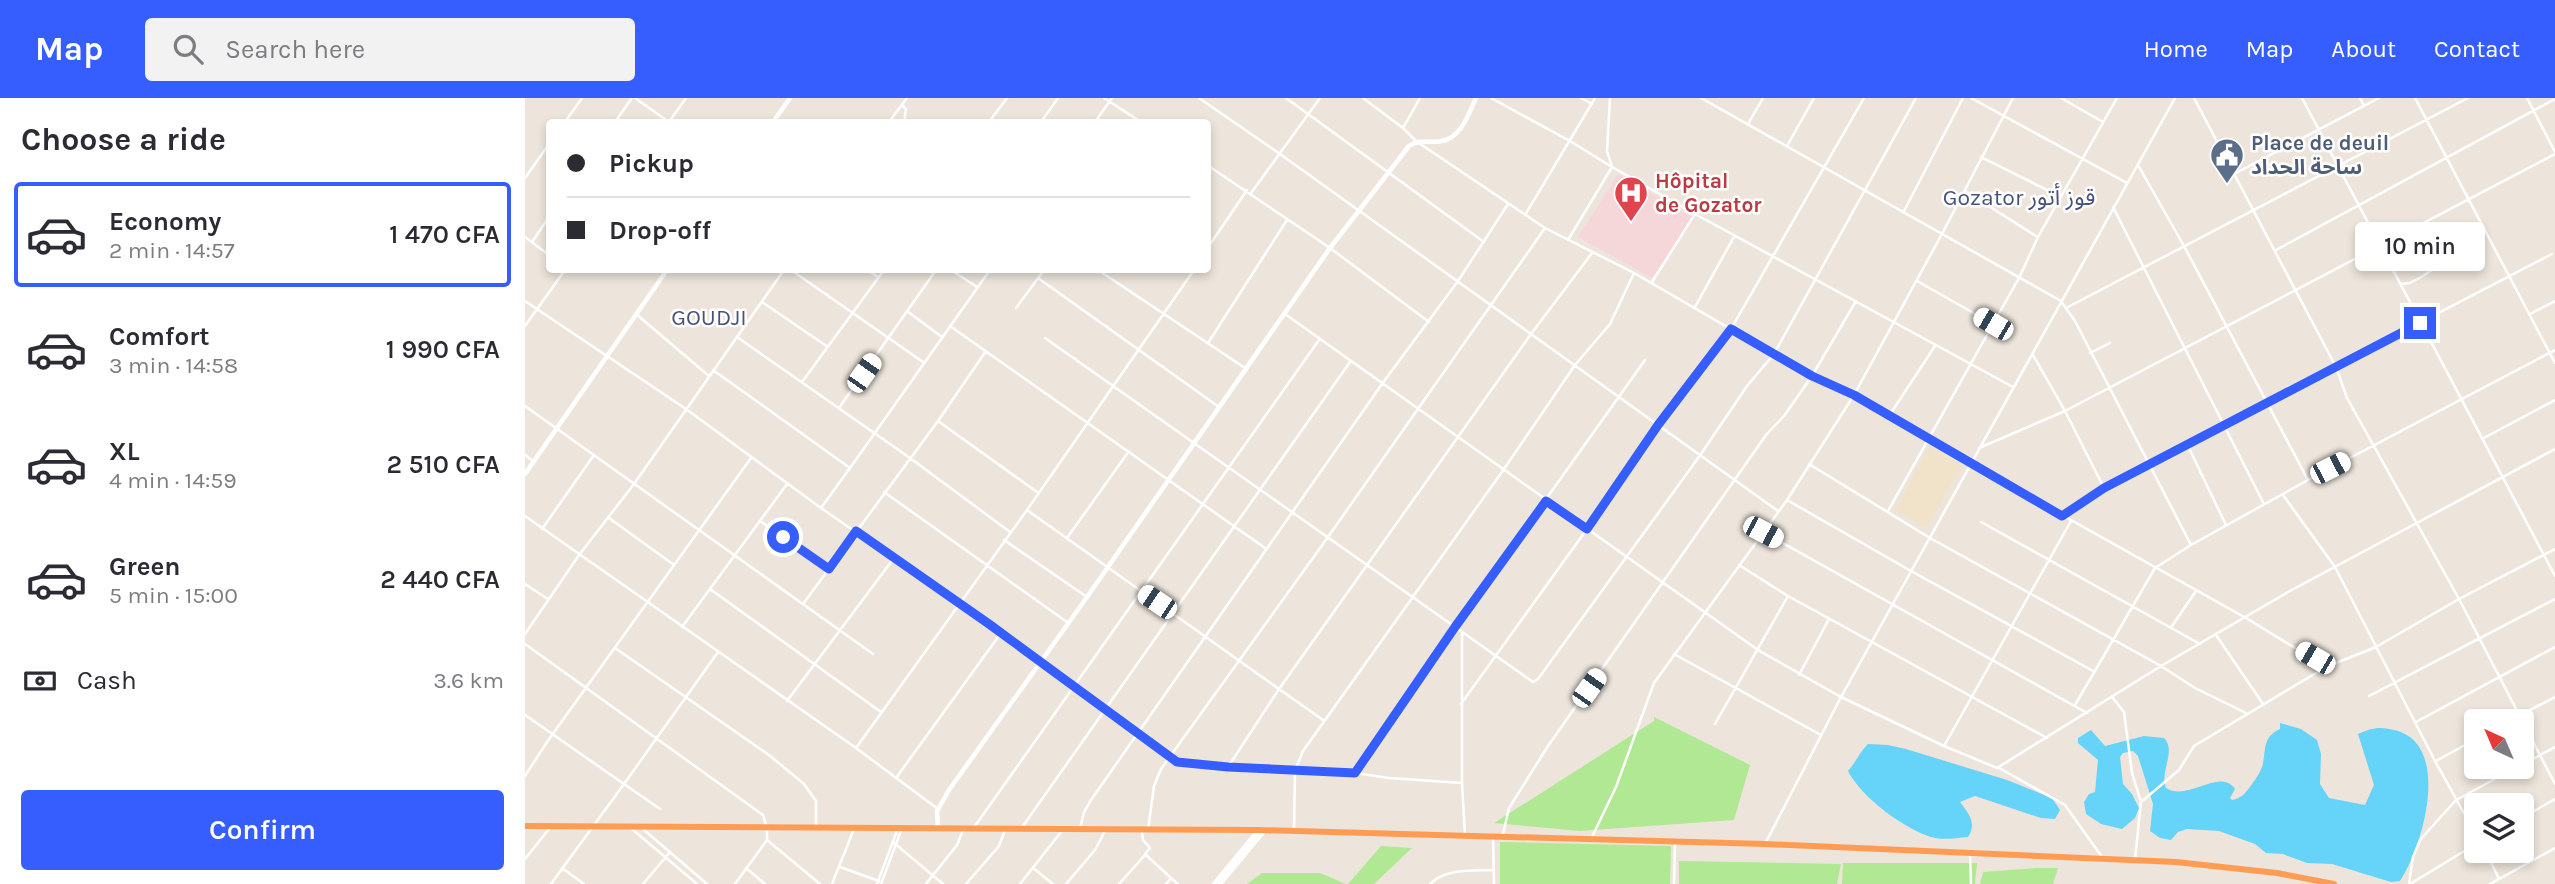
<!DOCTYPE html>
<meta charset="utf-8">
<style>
:root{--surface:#fff;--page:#f2f2f3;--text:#2b2b33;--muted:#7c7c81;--line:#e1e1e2;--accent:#365eff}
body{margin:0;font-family:Karla,"Noto Sans Arabic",sans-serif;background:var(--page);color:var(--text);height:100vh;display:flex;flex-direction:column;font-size:26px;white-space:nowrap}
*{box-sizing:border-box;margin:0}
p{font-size:23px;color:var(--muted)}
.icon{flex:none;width:38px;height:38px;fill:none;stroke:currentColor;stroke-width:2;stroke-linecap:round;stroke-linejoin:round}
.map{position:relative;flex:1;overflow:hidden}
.drawer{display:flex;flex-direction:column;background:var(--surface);width:525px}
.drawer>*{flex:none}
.guide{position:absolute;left:21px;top:21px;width:665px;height:154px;border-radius:7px;box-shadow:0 4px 10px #0003;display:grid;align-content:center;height:154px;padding:0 21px;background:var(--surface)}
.needle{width:46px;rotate:316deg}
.controls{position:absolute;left:1939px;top:611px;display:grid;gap:14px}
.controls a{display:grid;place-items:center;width:70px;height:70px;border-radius:7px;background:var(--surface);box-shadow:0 4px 10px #0003;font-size:35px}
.end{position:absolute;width:32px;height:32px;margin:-16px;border:9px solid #365eff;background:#fff;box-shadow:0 0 0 4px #fff}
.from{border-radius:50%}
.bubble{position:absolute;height:49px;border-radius:7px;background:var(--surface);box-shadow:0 4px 10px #0003;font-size:23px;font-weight:600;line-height:49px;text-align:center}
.car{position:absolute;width:21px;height:42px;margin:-21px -10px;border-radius:9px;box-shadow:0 0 5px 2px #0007;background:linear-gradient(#fff 24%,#345 0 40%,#fff 0 76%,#345 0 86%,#fff 0)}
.guide b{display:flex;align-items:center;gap:24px;height:66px;font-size:26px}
.guide b+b{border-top:2px solid var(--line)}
.guide i{width:18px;height:18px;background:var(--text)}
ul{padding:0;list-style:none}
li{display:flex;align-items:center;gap:21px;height:105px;margin:0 14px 10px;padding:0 7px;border:4px solid transparent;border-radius:7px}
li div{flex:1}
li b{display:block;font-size:26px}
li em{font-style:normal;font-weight:600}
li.on{border-color:var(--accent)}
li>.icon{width:63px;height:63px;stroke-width:1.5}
h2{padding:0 21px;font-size:32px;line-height:84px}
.pay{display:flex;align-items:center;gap:18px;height:77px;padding:0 21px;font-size:26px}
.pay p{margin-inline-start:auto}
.cta{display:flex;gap:14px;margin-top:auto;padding:14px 21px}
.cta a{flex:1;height:80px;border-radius:7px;background:var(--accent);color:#fff;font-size:28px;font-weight:600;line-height:80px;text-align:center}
header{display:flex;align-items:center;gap:42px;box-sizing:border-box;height:98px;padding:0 35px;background:var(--accent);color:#fff}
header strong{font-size:33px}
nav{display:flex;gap:38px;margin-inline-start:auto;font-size:24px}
.search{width:490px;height:63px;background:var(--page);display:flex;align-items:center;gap:18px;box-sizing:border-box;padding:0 24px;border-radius:7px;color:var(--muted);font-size:26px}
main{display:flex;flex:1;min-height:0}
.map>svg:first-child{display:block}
.education{fill:#f0e3c9}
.medical{fill:#f5d7d9}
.green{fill:#b1e893}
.water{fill:#66d3f8}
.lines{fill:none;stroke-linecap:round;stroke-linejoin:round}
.street{stroke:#fff;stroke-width:2.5}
.secondary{stroke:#fff;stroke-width:4.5}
.highway{stroke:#ff9c54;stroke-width:6}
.route{stroke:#365eff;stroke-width:9}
.labels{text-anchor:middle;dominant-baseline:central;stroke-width:5;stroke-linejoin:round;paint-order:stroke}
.service-label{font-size:21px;font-weight:bold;fill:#4e5e75;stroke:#fff;text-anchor:start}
.health-label{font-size:21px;font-weight:bold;fill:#be3a42;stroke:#fff;text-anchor:start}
.neighbourhood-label{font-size:23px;fill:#47527e;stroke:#fff}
</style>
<header>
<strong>Map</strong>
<div class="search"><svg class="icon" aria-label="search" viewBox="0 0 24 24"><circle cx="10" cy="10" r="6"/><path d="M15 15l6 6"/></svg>Search here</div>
<nav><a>Home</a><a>Map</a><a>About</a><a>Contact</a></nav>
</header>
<main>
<section class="drawer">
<h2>Choose a ride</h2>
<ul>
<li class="on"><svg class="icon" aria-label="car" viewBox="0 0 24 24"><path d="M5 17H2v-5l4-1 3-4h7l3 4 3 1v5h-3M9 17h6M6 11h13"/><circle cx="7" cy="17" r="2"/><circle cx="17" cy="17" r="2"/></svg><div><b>Economy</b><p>2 min · 14:57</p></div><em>1 470 CFA</em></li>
<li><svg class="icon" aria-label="car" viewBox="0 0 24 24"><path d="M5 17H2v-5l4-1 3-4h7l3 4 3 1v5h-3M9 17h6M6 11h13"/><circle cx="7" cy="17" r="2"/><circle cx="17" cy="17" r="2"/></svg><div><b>Comfort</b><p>3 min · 14:58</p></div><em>1 990 CFA</em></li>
<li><svg class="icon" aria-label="car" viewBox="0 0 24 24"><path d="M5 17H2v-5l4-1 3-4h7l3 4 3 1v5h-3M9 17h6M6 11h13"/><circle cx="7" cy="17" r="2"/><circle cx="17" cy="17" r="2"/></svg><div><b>XL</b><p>4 min · 14:59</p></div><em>2 510 CFA</em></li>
<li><svg class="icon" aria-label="car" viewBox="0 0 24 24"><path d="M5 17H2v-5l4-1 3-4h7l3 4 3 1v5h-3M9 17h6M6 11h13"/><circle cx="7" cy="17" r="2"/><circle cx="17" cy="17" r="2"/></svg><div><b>Green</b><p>5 min · 15:00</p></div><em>2 440 CFA</em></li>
</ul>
<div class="pay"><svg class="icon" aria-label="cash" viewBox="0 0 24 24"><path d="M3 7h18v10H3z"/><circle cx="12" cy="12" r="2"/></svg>Cash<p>3.6 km</p></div>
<div class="cta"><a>Confirm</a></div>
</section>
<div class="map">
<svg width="2030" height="786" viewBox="0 0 2030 786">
<rect width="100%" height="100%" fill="#ede5db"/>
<!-- education -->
<path class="education" d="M1404 349 1437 367 1401 430 1370 412Z"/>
<!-- medical -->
<path class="medical" d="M1093 76 1170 121 1127 180 1053 139Z"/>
<!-- green -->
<path class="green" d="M1129 619 1225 667 1209 722 1054 733 969 725 1129 623Z
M975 744 1146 748 1145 786H975Z
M856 748 887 750 849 786H823Z
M1154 763 1316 766 1312 786H1154Z
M1318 765H1452L1450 786H1317Z
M1512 770H1533L1528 786H1455L1458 774Z
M737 775H795L821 786H722Z"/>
<!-- water -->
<path class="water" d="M1755 625 1776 631 1792 642 1796 656 1795 686 1804 700 1840 707 1849 687 1833 636C1846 630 1854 628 1869 632 1928 645 1898 749 1875 783L1866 784 1807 766 1782 765 1758 756 1741 755 1730 746 1694 733 1662 731 1653 734 1646 742 1635 740 1625 733 1628 706 1613 658 1608 653 1598 655 1595 659 1598 686 1607 696 1614 710 1610 720 1597 731 1576 726 1561 716 1559 704 1564 696 1570 694 1573 662 1553 645V640L1566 632 1580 648 1619 638 1639 640C1652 653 1634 674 1641 690 1663 704 1695 669 1710 691L1705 700 1707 702C1717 700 1719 696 1725 689 1729 683 1734 677 1737 669 1742 652 1736 640 1755 631Z
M1343 646 1363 647 1381 651 1482 682 1527 700 1535 712 1530 721 1516 720 1450 698 1435 704C1444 716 1452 725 1443 739 1432 740 1420 742 1410 740 1381 733 1336 699 1323 673 1331 664 1334 655 1343 646Z"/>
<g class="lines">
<!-- street -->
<path class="street" d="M110 0 144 24 161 0
M579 0 616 24
M674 0 755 56 1253 413
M761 0 959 144
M838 0 878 30 891 43 1020 130 1109 175 1287 278 1329 297 1403 342 1721 520 1801 569 1851 549 1934 501 2030 451
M966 0 1045 43 1087 69 1170 116 1488 289
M1056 0 1067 6
M1176 0 1536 203 1550 223 1666 447
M1446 0 1602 85
M1536 0 1578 24
M1669 0 1811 269 1822 300 1934 501 2030 686
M1777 0 2030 478
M1835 0 1839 8
M1890 0 2030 265
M2002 0 2030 54
M377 7 381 11 379 24
M40 24 57 0
M90 24 107 0
M364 24 382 0
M464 24 482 0
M516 24 533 0
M570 24 587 0
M1223 26 1238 0
M878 30 895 0
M1262 48 1289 0
M1456 59 1534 98
M682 67 805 150 904 224
M1613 67 1659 148 1783 382
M1709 76 1854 0
M0 80 24 46
M1440 93 1511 138
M726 95 795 0
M1588 109 1739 406
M1379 113 1438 0
M1000 117 1070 0
M0 139 24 157
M1043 142 1087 69 1082 53 1085 0
M7 144 24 119
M682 151 722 92
M1751 152 2030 1
M266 172 398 264
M342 172 353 179
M426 172 452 189
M573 172 720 270
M669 172 502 412 754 591 703 669
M513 180 694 309
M1392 183 1468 226
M1127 184 1170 116
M1875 186 1885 185 1898 178 1924 160 1928 161 1943 154
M0 203 161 311 296 410 476 535 645 660 659 666 830 675 864 680 937 685
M237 204 303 249
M1170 209 1210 137
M1543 209 1943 0
M491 210 519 172
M382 213 417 239
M111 216 184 278
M760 216 1233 552 1316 599 1419 648 1472 670 1636 568 1763 494 2030 351
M2005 216 2030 203
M0 228 40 172
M425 228 740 450
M212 239 385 360 485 434
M520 240 1008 584 1013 581 1176 356 1222 288 1249 256 1391 0
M683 245 762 122
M1565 255 1585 245
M1508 257 1540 313 1579 390
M188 272 325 370 296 410
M277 284 359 172
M0 308 348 556
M314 310 411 172
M1364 318 1410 248
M413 323 512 394
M1957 341 2030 302
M1662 346 1701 427
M1454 350 1540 313 2030 56
M0 357 8 363
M1284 366 1405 440 1636 568 1670 590 1721 615
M325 370 465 172
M359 394 542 524
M1758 397 1810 469 1910 663 1951 737
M1262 402 1386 473 1570 574
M1363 413 1494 180 1513 139 1592 0
M0 418 331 650 413 711
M1537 418 1579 390 1623 366 2027 156
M84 420 149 467
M235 423 304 471
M1456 424 1675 546
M17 431 69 357
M1238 434 1562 615
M542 440 604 353
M479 442 562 499
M1214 467 1263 498 1522 640
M0 486 23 501
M185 491 356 614
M278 506 413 323 461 253
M1647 528 1671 493
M157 529 262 386
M937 535V685L940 738
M0 536 54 457 109 386 259 172
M1691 537 1738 606
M0 546 238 717 242 730V742L210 786
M90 550 244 657 279 686 291 703V729
M1149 556 1296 637
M1274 577 1304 521
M1844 598 2030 501
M1587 599 1599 614 1607 675 1616 704 1610 761
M262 603 369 460
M936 606 1062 431 1133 327 1206 231 1339 0
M1550 607 1630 470 1666 447 1783 382 2030 252
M0 617 99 686 26 786
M798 622 754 591 1006 236 1067 155
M1984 623 2030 599
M1891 624 2030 549
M1190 626 1263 498
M1419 648 1546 423
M331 650 502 412
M1911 663 1951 641
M1997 667 2030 649
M1474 670 1540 707 1577 759
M830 675 930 529 1120 262
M0 678 22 644 226 360
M371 680 476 535
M1616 704 1654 672 1669 648 1801 569
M135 711 99 686 193 554
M1997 720 2030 701
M450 728 794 242
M498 728 825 264
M107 731 172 786
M118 731 182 786
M555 731 559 714 566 702 857 286 933 183 983 106
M623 732 629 688 636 671 803 439 1020 130
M769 733 770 672 778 653 979 371 1050 267 1085 226 1109 175
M617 734 618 742 625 750 620 756 646 780 641 786
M978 736 984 710 1023 648 1241 337 1259 318 1287 278 1331 203
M968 739 969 786
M1067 739 1091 689 1129 585 1262 402 1329 297 1418 134 1488 0
M242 742 295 786
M368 744 418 786
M1240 746 1316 599 1650 0
M1960 752 1974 781
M1445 756 1446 786
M0 761 24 731
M315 769 354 783
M37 770 59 786
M221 770 240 786
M508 770 528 786
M646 780 653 786
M118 786 145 754
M307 786 329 731
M352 786 373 730
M356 786 377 730
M401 786 432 747 438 732
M441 786 474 748 480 732
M495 786 536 734
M541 786 570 752 580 733
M594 786 620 757
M905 786C921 770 947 773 969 772
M1149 786 1150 745
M1884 786 1888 759 1895 742 1931 702 1994 668
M1885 786 1951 746
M1965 786 2030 750"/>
<!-- secondary -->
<path class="secondary" d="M248 24 265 0
M0 376 142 172
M413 730 412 713 424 692 562 499 805 150 884 48C896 40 904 46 917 43 936 40 944 15 951 0
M689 786 733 733
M695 786 739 733"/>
<!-- highway -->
<path class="highway" d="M0 728 733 732 1240 746 1651 764 1752 775 1809 786"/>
</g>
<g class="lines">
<!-- route -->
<path class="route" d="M258 439 304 471 331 433 464 526 652 664 703 669 830 675 930 529 1021 403 1062 431 1133 327 1206 231 1287 278 1329 297 1537 418 1579 390 1895 225"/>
</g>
<!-- icons -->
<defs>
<g id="civic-pin" transform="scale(1.75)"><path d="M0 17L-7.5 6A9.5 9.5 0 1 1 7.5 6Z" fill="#5c6f8a" stroke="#fff"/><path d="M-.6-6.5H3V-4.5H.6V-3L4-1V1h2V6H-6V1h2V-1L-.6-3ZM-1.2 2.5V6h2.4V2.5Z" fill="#fff"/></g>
<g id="hospital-pin" transform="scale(1.75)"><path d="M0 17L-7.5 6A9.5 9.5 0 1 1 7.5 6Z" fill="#e0444e" stroke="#fff"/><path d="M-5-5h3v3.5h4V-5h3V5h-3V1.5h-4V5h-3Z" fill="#fff"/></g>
</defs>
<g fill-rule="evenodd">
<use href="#civic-pin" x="1702" y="57"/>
<use href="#hospital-pin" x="1106" y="95"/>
</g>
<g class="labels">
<!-- service labels -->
<g class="service-label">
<text x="1726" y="45">Place de deuil<tspan x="1726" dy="24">ساحة الحداد</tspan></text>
</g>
<!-- health labels -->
<g class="health-label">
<text x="1130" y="83">Hôpital<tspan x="1130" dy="24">de Gozator</tspan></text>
</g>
<!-- neighbourhood labels -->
<g class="neighbourhood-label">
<text x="1494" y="99">Gozator قوز أتور</text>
<text x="184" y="219">GOUDJI</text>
</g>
</g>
</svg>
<div class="controls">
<a><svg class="needle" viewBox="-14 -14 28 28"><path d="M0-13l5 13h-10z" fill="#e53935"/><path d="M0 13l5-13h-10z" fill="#7c7c81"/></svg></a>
<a><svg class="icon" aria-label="layers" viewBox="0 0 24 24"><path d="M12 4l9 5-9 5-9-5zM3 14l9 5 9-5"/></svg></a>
</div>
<i class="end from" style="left:258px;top:439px"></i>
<i class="end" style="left:1895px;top:225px"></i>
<div class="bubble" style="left:1830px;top:124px;width:130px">10 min</div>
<i class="car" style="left:1468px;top:226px;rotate:300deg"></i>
<i class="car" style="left:339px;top:275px;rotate:35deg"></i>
<i class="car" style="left:1805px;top:370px;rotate:63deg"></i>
<i class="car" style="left:1238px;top:434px;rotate:118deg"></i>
<i class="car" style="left:632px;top:504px;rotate:304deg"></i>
<i class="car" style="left:1790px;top:560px;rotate:300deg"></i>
<i class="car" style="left:1064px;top:590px;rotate:35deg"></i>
<div class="guide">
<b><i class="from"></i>Pickup</b>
<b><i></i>Drop-off</b>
</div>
</div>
</main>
